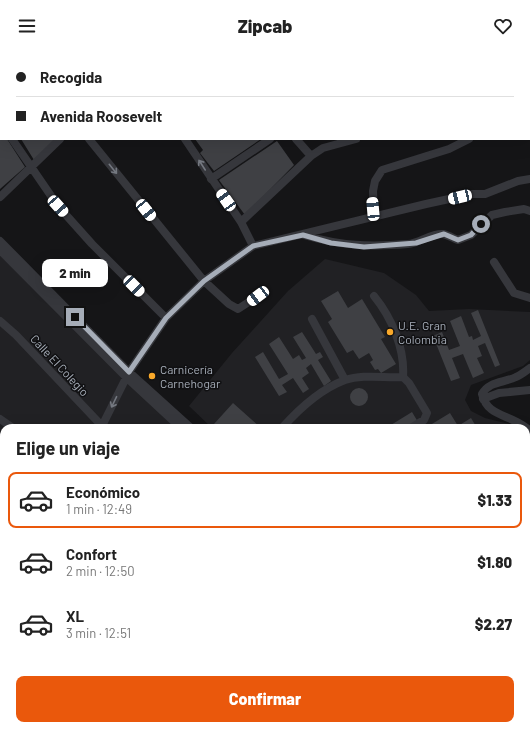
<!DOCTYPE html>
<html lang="es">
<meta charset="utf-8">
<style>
:root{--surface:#fff;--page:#f2f2f2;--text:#222;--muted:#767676;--line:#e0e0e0;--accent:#ea580c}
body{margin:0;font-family:Barlow,sans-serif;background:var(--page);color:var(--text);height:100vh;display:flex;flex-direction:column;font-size:15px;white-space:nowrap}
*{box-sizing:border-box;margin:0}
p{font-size:13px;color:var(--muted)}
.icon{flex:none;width:22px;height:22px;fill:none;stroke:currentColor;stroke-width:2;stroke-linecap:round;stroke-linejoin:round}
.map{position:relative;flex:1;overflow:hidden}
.drawer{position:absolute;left:0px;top:372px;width:530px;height:306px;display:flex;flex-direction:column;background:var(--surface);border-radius:12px 12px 0 0;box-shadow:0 4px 16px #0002}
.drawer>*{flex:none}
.top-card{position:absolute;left:0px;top:0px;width:530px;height:88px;box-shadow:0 4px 16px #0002;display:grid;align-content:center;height:88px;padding:0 16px;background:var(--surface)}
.end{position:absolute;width:18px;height:18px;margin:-9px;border:5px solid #a6adb8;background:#111;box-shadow:0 0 0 2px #111}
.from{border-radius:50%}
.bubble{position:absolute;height:28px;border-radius:8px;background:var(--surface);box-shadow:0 4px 16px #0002;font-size:13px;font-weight:800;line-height:28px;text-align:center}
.car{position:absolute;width:12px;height:24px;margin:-12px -6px;border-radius:5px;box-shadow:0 0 3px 1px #0007;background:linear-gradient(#fff 24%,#345 0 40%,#fff 0 76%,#345 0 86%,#fff 0)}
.top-card b{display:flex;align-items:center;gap:14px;height:38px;font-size:15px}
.top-card b+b{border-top:1px solid var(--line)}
.top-card i{width:10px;height:10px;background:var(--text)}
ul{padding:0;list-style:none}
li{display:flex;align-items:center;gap:12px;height:56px;margin:0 8px 6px;padding:0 8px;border:2px solid transparent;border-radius:8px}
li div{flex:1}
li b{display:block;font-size:15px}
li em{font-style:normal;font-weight:800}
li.selected{border-color:var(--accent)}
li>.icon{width:36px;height:36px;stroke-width:1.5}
h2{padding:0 16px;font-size:18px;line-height:48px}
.action{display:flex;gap:8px;margin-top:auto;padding:8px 16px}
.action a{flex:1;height:46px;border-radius:8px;background:var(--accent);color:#fff;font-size:16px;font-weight:800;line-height:46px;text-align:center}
header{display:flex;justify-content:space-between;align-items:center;height:52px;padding:0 16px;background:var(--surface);font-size:18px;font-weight:800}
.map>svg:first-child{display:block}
.built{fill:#212124}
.building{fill:#3f4044}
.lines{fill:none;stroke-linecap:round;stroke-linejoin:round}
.minor{stroke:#36373c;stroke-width:8}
.oneway{stroke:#747880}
.route{stroke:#a6adb8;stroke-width:5}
.poi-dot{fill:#faa92a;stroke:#101012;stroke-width:1.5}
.labels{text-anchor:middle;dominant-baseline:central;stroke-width:3;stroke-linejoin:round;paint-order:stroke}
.poi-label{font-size:12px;fill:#a6adb8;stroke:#101012;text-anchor:start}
.street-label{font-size:12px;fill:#a6adb8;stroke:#101012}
</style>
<header><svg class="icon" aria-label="menu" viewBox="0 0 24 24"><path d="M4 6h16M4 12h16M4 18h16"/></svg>Zipcab<svg class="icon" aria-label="heart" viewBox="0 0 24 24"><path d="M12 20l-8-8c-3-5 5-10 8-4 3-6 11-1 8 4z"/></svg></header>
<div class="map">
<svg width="530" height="678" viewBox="0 0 530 678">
<rect width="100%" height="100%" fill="#151517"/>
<!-- built -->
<path class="built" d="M0 203 176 376H4V674H467L471 678H0Z
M325 207 384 221 416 243 429 259 469 257 530 260V308L523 314 471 333 465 348 471 359 485 366 513 373 508 376H212L189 354 232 301 288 239Z"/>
<!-- building -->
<path class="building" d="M0 87H7L25 115 0 137Z
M21 87H57L34 108Z
M195 87H261L214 119 200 101 203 98Z
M277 89 294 113 245 163 219 128Z
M338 239 348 256 362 247 385 285 381 287 396 312 381 321 378 317 375 318 370 310 373 308 369 301 359 307 353 298 347 301 328 270 332 267 321 249Z
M478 258 500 313 495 315 485 291 478 294 482 304 477 306 484 321 473 326 463 302 452 306 460 326 451 329 433 284 442 280 449 298 460 294 450 269 461 264 469 285 472 284 473 288 481 284 471 261Z
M302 280 316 302 320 300 323 305 318 308 331 329 324 334 311 312 306 316 309 321 302 326 309 337 303 341 293 326 282 333 287 340 279 344 255 305 263 300 279 327 288 322 269 292 279 285 293 307 299 303 302 308 306 306 293 285Z
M350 345a9 9 0 1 1 18 0a9 9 0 1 1-18 0Z
M233 351 261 376H219L214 372Z
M412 360 418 370 408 376H386Z
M450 361 458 374 471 366 477 376H415L424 370 427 375Z
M60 674H95L92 678H57Z
M248 674H285L281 678H252Z
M301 674H328L325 678H298Z
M495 674H518L514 678H500Z"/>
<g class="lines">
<!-- minor -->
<path class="minor" d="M16 0 17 1
M73 0 74 1
M125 0 126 1
M97 1 98 0
M160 1 161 0
M226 1 228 0
M292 1 294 0
M529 40 530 39
M0 69 1 71
M12 87 58 154 92 192 166 266
M89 87 204 229 229 252 238 257 258 244
M185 87 241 170 253 194
M296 87 311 104
M211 127 270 87
M0 145 60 87
M374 165 373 139 375 129 382 118 449 97 469 87
M241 170 311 104 323 96 356 87
M304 183C341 194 369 195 408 192 419 191 432 181 443 182 448 183 453 186 458 188L471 183 492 163 505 160 524 157 530 159
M0 189 129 320 191 376
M0 198 126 325 181 376
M494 210 514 241 530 246
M374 244C392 266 405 297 403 325L409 331 427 361 424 368 411 376
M312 267 345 328
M0 269 16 283 102 374
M530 316C526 319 521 323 516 325 504 331 489 329 482 342 488 367 512 361 530 379
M483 347 499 341 530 338
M0 367 13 376
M101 376 129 320 166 266 204 229 253 194 426 152 472 142H485L518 129 530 127
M282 376C298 358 321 337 345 328 363 322 384 326 403 325
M526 387 530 389
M526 466 530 469
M526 520 530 516
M0 531 4 525
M0 561 4 564
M526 574 530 570
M526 590 530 594
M526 650 530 653
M151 674 157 678
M332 674 336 678
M409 674 413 678
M476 674 480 678
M111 678 113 674
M168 678 171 674
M437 678 440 674
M529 678 530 676"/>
</g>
<!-- one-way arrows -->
<defs><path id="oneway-shaft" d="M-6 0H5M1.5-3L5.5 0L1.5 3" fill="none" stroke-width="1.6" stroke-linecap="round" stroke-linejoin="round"/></defs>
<g class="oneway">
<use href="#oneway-shaft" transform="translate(202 113) rotate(-123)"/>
<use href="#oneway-shaft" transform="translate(113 117) rotate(51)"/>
<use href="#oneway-shaft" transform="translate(114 350) rotate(116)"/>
</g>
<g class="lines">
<!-- route -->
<path class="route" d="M75 265 129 320 166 266 204 229 253 194 303 183 331 191 364 195 416 191 444 182 458 188 471 183 481 172"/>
</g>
<!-- markers -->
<g class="poi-dot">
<circle cx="390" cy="280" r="4"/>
<circle cx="152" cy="324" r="4"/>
</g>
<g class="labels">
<!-- poi labels -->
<g class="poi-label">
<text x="398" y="273">U.E. Gran<tspan x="398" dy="14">Colombia</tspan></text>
<text x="160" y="317">Carnicería<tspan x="160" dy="14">Carnehogar</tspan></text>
</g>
<!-- street labels -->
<g class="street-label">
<text transform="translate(60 313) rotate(47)">Calle El Colegio</text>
</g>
</g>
</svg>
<i class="end from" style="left:481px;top:172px"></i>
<i class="end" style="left:75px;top:265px"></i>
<div class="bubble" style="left:42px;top:207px;width:66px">2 min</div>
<i class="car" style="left:460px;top:145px;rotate:257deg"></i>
<i class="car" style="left:226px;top:148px;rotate:325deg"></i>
<i class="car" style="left:58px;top:154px;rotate:138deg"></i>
<i class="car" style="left:373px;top:157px;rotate:355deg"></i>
<i class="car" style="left:146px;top:158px;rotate:141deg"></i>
<i class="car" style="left:134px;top:234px;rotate:135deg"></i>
<i class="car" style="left:258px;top:244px;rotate:233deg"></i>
<div class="top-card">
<b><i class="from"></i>Recogida</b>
<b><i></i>Avenida Roosevelt</b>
</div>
<section class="drawer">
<h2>Elige un viaje</h2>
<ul>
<li class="selected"><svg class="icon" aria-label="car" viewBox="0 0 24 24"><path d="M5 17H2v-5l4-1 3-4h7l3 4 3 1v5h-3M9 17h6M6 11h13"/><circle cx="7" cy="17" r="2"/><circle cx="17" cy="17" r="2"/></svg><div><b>Económico</b><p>1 min · 12:49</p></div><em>$1.33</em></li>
<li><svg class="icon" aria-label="car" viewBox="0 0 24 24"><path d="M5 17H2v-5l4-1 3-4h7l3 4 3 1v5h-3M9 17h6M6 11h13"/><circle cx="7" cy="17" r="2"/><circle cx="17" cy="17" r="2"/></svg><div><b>Confort</b><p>2 min · 12:50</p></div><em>$1.80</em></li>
<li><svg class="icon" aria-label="car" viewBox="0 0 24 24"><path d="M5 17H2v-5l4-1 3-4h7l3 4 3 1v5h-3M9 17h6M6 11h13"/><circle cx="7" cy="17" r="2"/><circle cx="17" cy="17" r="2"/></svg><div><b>XL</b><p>3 min · 12:51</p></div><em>$2.27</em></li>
</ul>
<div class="action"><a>Confirmar</a></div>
</section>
</div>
